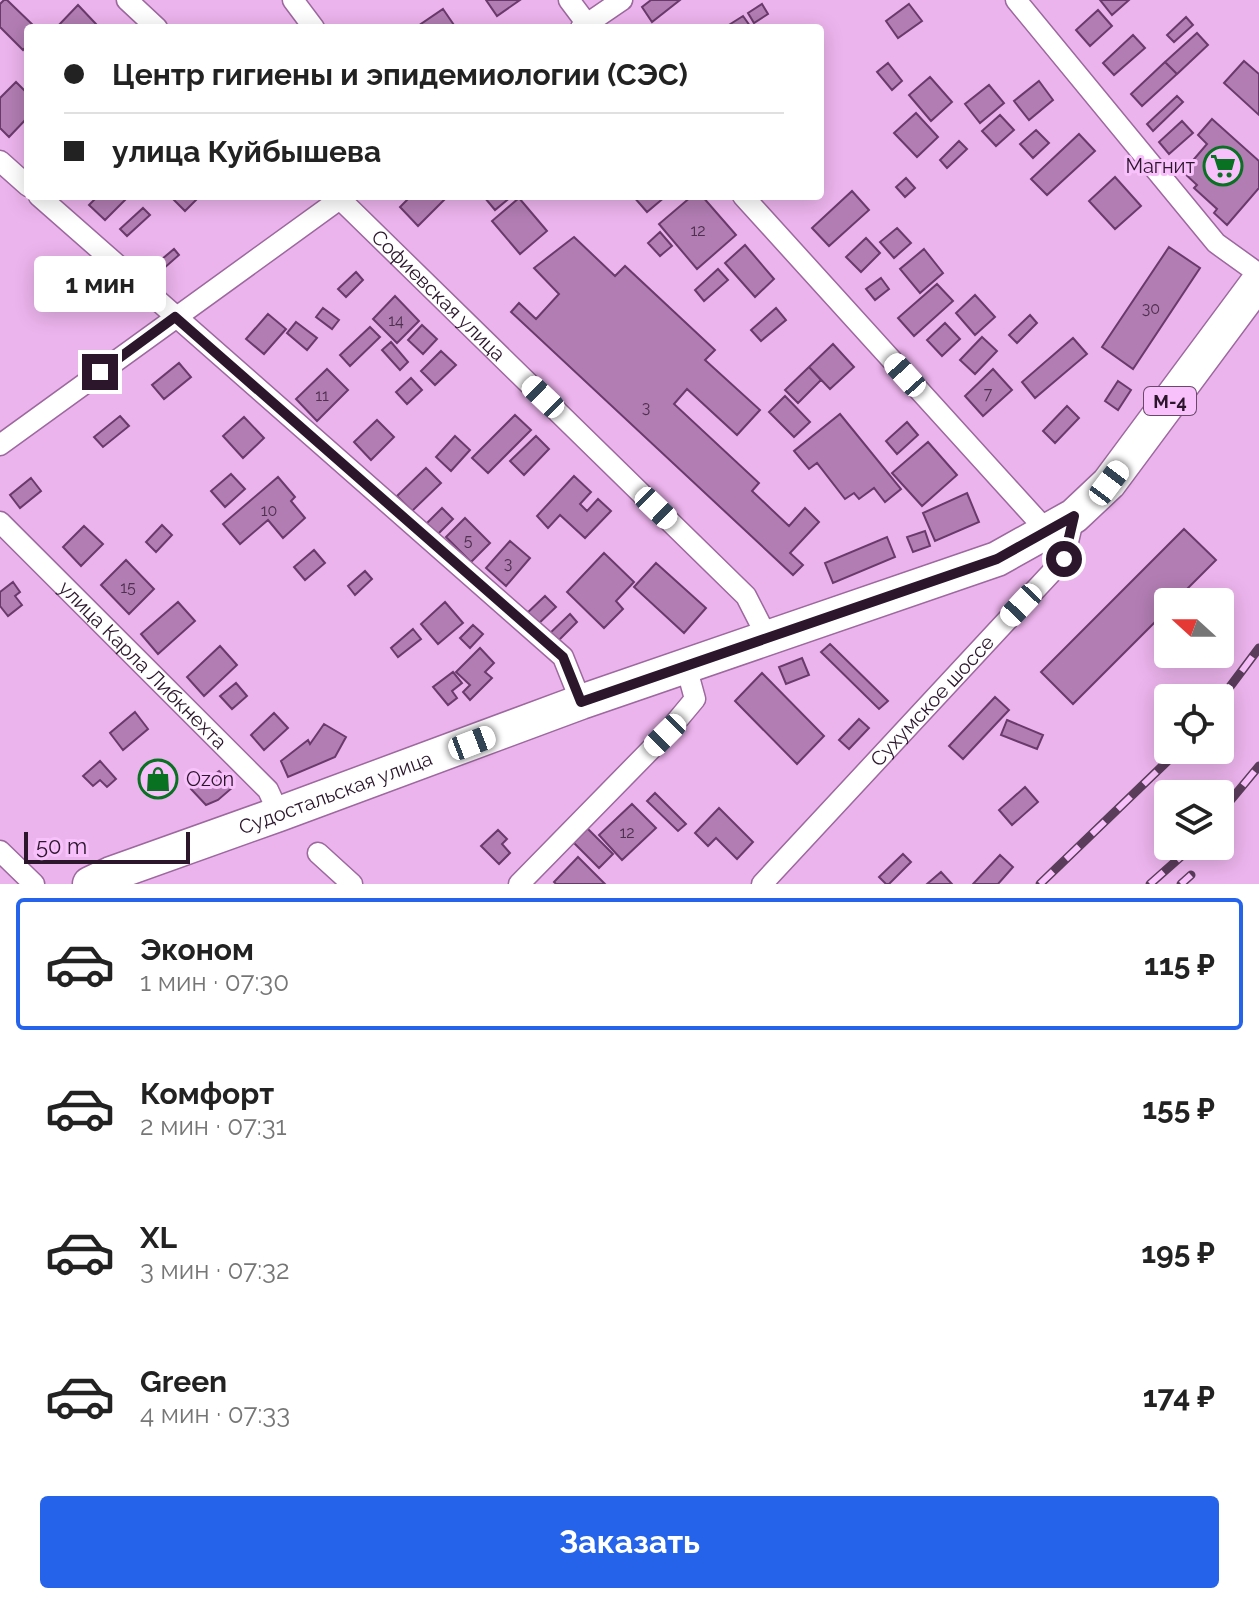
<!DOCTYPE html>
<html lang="ru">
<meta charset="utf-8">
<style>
:root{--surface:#fff;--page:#f6f6f6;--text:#222;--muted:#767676;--line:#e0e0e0;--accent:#2563eb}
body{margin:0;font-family:Raleway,sans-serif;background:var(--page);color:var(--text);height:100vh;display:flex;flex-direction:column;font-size:30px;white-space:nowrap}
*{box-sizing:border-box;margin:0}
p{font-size:26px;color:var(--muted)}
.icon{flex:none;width:44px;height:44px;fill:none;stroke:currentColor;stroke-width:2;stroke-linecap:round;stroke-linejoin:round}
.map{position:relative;height:884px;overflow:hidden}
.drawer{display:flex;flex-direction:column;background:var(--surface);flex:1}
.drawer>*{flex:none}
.guide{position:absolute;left:24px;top:24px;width:800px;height:176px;border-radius:8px;box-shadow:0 4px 20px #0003;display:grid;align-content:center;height:176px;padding:0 40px;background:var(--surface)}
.needle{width:52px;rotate:291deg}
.buttons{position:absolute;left:1154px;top:588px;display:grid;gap:16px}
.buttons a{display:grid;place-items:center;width:80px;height:80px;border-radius:8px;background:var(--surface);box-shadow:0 4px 20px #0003;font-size:40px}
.scale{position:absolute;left:24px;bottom:20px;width:166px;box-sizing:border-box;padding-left:8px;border:4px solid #2b162c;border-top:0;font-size:22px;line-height:28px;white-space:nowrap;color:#2b162c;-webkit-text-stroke:6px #f9c1fb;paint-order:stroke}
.end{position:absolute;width:36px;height:36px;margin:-18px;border:10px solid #2b162c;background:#fff;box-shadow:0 0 0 4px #fff}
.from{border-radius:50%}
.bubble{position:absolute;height:56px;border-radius:8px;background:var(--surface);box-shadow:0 4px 20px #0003;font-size:26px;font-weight:700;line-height:56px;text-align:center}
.car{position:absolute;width:24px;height:48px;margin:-24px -12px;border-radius:10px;box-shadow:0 0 6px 2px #0007;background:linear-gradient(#fff 24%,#345 0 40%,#fff 0 76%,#345 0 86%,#fff 0)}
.guide b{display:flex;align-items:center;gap:28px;height:76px;font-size:30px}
.guide b+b{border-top:2px solid var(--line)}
.guide i{width:20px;height:20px;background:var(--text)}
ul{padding:14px 0 0;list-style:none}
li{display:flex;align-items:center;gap:24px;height:132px;margin:0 16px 12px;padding:0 24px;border:4px solid transparent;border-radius:8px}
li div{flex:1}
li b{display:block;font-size:30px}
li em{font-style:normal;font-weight:700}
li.on{border-color:var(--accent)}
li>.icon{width:72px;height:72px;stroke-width:1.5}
.cta{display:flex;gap:16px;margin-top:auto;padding:16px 40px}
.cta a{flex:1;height:92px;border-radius:8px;background:var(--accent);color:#fff;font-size:32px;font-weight:700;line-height:92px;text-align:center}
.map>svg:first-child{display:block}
.building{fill:#b27db3;stroke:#6a3a6c;stroke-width:2}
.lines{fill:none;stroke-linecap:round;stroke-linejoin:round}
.minor-casing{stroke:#9c689e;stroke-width:23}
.trunk-casing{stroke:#9c689e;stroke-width:37}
.minor{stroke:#fff;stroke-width:20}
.trunk{stroke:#fff;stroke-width:34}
.rail-casing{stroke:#5a3c5b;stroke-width:9}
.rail{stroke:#f9c1fb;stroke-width:6;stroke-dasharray:18;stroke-linecap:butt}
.route{stroke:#2b162c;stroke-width:10}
.labels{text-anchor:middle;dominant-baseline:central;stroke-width:6;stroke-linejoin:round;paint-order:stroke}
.number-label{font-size:16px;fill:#4d304e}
.shield{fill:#f9c1fb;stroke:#69496a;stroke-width:2}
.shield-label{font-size:18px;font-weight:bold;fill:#2b162c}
.poi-label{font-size:20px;fill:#2b162c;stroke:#f9c1fb;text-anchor:end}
.street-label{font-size:20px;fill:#2b162c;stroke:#f9c1fb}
</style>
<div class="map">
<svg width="1259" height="884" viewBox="0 0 1259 884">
<rect width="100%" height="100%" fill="#ecb4ed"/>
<!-- building -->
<path class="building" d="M4 0H7L36 28H28V45L23 50 0 27V4Z
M486 0H520L497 16Z
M651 0H680L652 22 642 7Z
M1100 0H1129L1112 15Z
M762 4 768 14 754 23 748 13Z
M909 4 922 21 898 38 886 21Z
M78 5 96 24 92 28H56Z
M443 9 456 28H415Z
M1098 10 1112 26 1090 46 1076 30Z
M743 16 750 26 724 28Z
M1186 17 1193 25 1174 42 1167 35Z
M1197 33 1208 45 1177 74 1165 62Z
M1133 35 1145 48 1114 75 1103 63Z
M1244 61 1259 74V115L1224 83Z
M1165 62 1177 74 1142 106 1131 94Z
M888 63 902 81 892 90 877 72Z
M930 77 952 102 931 121 909 95Z
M1039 81 1053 100 1029 120 1014 101Z
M16 82 28 94V117L9 137 0 128V98Z
M989 85 1004 103 980 123 965 104Z
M1177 96 1183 102 1153 131 1147 124Z
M916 113 938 137 917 157 894 133Z
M1000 115 1014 130 996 146 982 131Z
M1212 119 1259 161V188L1227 225 1214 213 1217 209 1194 188 1197 185 1183 172 1207 144 1198 135Z
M1182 121 1193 133 1169 154 1159 142Z
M1036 130 1049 143 1033 158 1020 144Z
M1079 134 1095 151 1047 195 1031 179Z
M959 141 967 149 947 168 940 160Z
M1115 177 1141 206 1115 229 1089 201Z
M906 178 915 188 905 197 896 187Z
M852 191 869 210 829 246 812 228Z
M98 196H123L126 199 105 220 89 205Z
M170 196H196L198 198 185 211Z
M411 196H445L446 198 418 226 400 207Z
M487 196H512L495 210 485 198Z
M633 196H666L647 212Z
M692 196H702L736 235 697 269 659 224Z
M519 198 547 231 520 254 492 221Z
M143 208 150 215 127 236 120 229Z
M897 228 911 243 894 258 880 242Z
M660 232 672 246 660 256 648 243Z
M574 237 615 276 625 266 715 350 705 360 760 410 737 435 687 389 674 404 759 483 752 491 789 526 805 508 819 522 790 553 803 565 793 575 511 312 519 303 536 319 559 294 534 268Z
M866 238 880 253 861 272 846 257Z
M745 245 774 279 755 297 725 263Z
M1169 247 1200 268 1133 369 1102 347Z
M174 249 179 255 162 270 156 264Z
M924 249 943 273 920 293 900 269Z
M718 269 728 280 704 301 695 290Z
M356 272 363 280 346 297 338 289Z
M881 278 889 289 875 300 866 289Z
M937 284 953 301 914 336 898 318Z
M975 295 995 317 975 335 956 313Z
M395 296 419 321 397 343 373 319Z
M323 308 339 320 332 329 316 317Z
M776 308 786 320 761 341 751 330Z
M268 314 286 329 264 354 246 339Z
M1030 315 1037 323 1017 343 1009 335Z
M296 322 317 338 307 350 287 333Z
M945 323 960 339 942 356 927 340Z
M422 325 437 339 423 354 408 340Z
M370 327 380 337 350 366 340 355Z
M982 337 997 351 975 374 960 360Z
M1073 338 1087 354 1035 398 1022 382Z
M391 342 408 362 400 370 382 350Z
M833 344 854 367 830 389 809 367Z
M441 351 456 365 435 385 421 371Z
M179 363 191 377 164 399 152 385Z
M809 367 821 380 798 403 785 390Z
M327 369 348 390 317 421 296 399Z
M993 369 1012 390 983 416 965 396Z
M411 378 422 390 407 404 396 392Z
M1118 381 1131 390 1118 410 1105 401Z
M785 396 810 422 794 437 769 412Z
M1067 406 1079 418 1055 443 1043 431Z
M840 414 901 489 885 502 874 488 859 499 854 493 845 499 817 463 809 469 794 451Z
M515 415 531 430 488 473 472 458Z
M120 416 129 426 103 447 94 437Z
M244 417 264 438 243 458 223 436Z
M377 420 394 437 371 460 354 442Z
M907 422 918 435 897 454 886 441Z
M455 436 470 450 451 471 436 457Z
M536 436 549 449 524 475 510 461Z
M928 442 957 475 922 506 892 473Z
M426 468 441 483 412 511 397 496Z
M231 474 245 489 225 507 211 491Z
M574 476 591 492 580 504 587 511 598 499 611 511 585 538 560 515 548 528 537 516Z
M278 477 295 497 291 501 305 518 283 538 268 520 240 544 223 524Z
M31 478 41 491 20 508 10 495Z
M967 493 979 522 935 541 923 513Z
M442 508 453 519 432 540 421 529Z
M465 518 490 543 471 562 446 537Z
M162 525 172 535 156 552 146 542Z
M84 526 103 544 81 566 63 547Z
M1184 529 1216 560 1174 602H1168V609L1073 704 1041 672Z
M925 531 930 546 913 552 907 537Z
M887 537 895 557 833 583 825 563Z
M510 541 530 558 506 586 486 568Z
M314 550 325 563 305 580 294 567Z
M604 553 634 582 616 601 623 609 604 628 567 592Z
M126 560 154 589 129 614 101 585Z
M656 563 706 608 684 633 634 587Z
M365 571 372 579 355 595 348 586Z
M13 582 20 592 15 596 22 605 8 616 0 606V592Z
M545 596 556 607 536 626 525 615Z
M178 602 195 621 158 654 141 634Z
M445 602 463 623 438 644 421 624Z
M570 614 577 622 556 643 548 635Z
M473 625 483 634 470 648 460 638Z
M413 629 421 639 398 657 391 648Z
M830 644 888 701 879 709 821 652Z
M220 646 237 665 204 696 187 677Z
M480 648 494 663 485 672 492 678 470 700 463 692 470 685 456 672Z
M802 658 809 675 786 684 779 667Z
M453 672 462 683 452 691 457 698 448 705 433 687Z
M762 673 824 736 797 764 735 701Z
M236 683 247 696 232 709 220 696Z
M995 697 1009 710 963 759 949 746Z
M135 712 148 729 123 750 110 733Z
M274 713 288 728 264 750 251 735Z
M859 719 869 728 849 749 839 740Z
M1007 720 1043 735 1037 749 1001 735Z
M324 724 346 737 335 757 288 777 281 761 308 740 310 744Z
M100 761 116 779 107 787 100 780 93 786 83 776Z
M219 771 233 787 218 800 206 805 191 789 202 779 205 782Z
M1025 787 1038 802 1012 825 999 810Z
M655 793 686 824 678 831 647 801Z
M632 804 656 828 622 860 599 835Z
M719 808 753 842 737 859 716 838 708 846 695 833Z
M586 827 613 854 599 868 572 841Z
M498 830 507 839 502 844 510 853 499 864 481 846Z
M903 854 911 862 889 884H886L879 877Z
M1000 855 1013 867 998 884H973Z
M578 857 605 884H556L554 882Z
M941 872 952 884H927Z"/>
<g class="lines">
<!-- minor casing -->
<g class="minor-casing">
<g id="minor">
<path d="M127 0 157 28"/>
<path d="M293 0 314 28"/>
<path d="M569 0 590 28"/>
<path d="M1016 0 1216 243 1259 274"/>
<path d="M581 28 622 0"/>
<path d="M0 161 28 186"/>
<path d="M39 196 563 657 581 702"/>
<path id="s1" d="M337 196 746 596 768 639"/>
<path d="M743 196 1047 531"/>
<path d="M0 445 344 196"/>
<path id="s2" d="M0 522 268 790 279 814"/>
<path d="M0 851 34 884"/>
<path d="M318 853 352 884"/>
<path d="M519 884 665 735 695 699 686 666"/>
<path id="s3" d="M762 884 1064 559 1074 516"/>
</g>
</g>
<!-- trunk casing -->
<g class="trunk-casing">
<g id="trunk">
<path id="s4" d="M90 884 111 874 279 814 581 702 997 559 1074 516 1109 483 1259 281"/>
</g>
</g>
<!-- minor -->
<use href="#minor" class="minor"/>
<!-- trunk -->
<use href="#trunk" class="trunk"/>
<!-- rail casing -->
<g class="rail-casing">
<path id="rail" d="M1220 700 1259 648
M1220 813 1259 766
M1040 884 1179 750
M1150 884 1193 846
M1181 884 1191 875"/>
</g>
<!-- rail -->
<use href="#rail" class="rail"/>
</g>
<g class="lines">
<!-- route -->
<path class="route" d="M100 372 175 317 563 657 581 702 997 559 1074 516 1064 559"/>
</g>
<!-- icons -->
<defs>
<g id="supermarket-ring" transform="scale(2)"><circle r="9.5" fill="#f9c1fb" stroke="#097122" stroke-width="1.5"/><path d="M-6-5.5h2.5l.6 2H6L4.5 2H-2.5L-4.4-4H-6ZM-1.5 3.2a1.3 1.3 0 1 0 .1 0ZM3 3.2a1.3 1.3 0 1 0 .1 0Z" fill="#097122"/></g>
<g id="shop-ring" transform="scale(2)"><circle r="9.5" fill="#f9c1fb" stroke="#097122" stroke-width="1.5"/><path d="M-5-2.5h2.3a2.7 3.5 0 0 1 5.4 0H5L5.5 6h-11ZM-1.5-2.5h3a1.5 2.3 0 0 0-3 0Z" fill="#097122"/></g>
</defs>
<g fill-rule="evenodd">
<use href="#supermarket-ring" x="1223" y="166"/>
<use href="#shop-ring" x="158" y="779"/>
</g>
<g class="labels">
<!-- number labels -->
<g class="number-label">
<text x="698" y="230">12</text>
<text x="1151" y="308">30</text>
<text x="396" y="320">14</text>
<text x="988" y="393">7</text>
<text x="322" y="395">11</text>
<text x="646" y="407">3</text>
<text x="269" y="510">10</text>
<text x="468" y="540">5</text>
<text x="508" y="563">3</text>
<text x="128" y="587">15</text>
<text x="627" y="832">12</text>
</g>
<!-- shield labels -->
<rect class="shield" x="1144" y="387" width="52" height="28" rx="6"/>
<g class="shield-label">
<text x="1170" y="401">М-4</text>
</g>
<!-- poi labels -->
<g class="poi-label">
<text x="1195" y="166">Магнит</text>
<text x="186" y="779" text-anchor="start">Ozon</text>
</g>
<!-- street labels -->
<g class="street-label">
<text stroke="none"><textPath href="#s1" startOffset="142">Софиевская улица</textPath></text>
<text stroke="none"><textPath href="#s2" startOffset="202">улица Карла Либкнехта</textPath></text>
<text stroke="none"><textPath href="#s3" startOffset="250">Сухумское шоссе</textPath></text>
<text stroke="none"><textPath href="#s4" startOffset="262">Судостальская улица</textPath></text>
</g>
</g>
</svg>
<div class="buttons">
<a><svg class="needle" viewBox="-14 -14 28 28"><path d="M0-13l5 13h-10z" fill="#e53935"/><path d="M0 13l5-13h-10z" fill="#767676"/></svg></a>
<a><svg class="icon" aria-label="locate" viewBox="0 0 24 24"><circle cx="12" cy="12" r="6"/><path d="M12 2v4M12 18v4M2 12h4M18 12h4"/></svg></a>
<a><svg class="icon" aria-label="layers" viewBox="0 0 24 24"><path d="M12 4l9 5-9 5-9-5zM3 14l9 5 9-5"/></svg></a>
</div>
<div class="scale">50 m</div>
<i class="end from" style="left:1064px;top:559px"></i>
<i class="end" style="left:100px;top:372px"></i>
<div class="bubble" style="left:34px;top:256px;width:132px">1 мин</div>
<i class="car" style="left:905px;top:375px;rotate:318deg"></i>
<i class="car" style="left:543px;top:397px;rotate:314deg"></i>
<i class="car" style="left:1109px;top:483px;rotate:37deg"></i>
<i class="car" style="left:656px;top:508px;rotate:134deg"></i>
<i class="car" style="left:1021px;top:605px;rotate:223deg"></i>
<i class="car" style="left:665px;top:735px;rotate:225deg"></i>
<i class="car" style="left:472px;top:743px;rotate:69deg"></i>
<div class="guide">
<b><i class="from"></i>Центр гигиены и эпидемиологии (СЭС)</b>
<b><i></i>улица Куйбышева</b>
</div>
</div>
<section class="drawer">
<ul>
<li class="on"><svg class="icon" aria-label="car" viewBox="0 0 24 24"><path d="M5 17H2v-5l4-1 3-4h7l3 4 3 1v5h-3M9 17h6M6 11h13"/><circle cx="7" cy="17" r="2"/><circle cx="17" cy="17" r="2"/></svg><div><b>Эконом</b><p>1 мин · 07:30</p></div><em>115 ₽</em></li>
<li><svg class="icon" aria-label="car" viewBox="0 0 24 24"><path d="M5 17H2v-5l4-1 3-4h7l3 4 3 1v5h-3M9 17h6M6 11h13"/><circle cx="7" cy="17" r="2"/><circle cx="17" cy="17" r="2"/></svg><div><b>Комфорт</b><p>2 мин · 07:31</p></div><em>155 ₽</em></li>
<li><svg class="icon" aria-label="car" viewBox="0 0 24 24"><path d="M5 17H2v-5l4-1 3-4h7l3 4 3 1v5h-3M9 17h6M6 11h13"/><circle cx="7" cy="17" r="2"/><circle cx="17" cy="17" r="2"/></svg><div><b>XL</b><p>3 мин · 07:32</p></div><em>195 ₽</em></li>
<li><svg class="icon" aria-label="car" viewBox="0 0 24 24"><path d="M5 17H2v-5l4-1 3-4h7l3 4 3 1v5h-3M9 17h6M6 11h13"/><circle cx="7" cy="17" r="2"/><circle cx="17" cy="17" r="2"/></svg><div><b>Green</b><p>4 мин · 07:33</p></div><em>174 ₽</em></li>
</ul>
<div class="cta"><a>Заказать</a></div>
</section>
